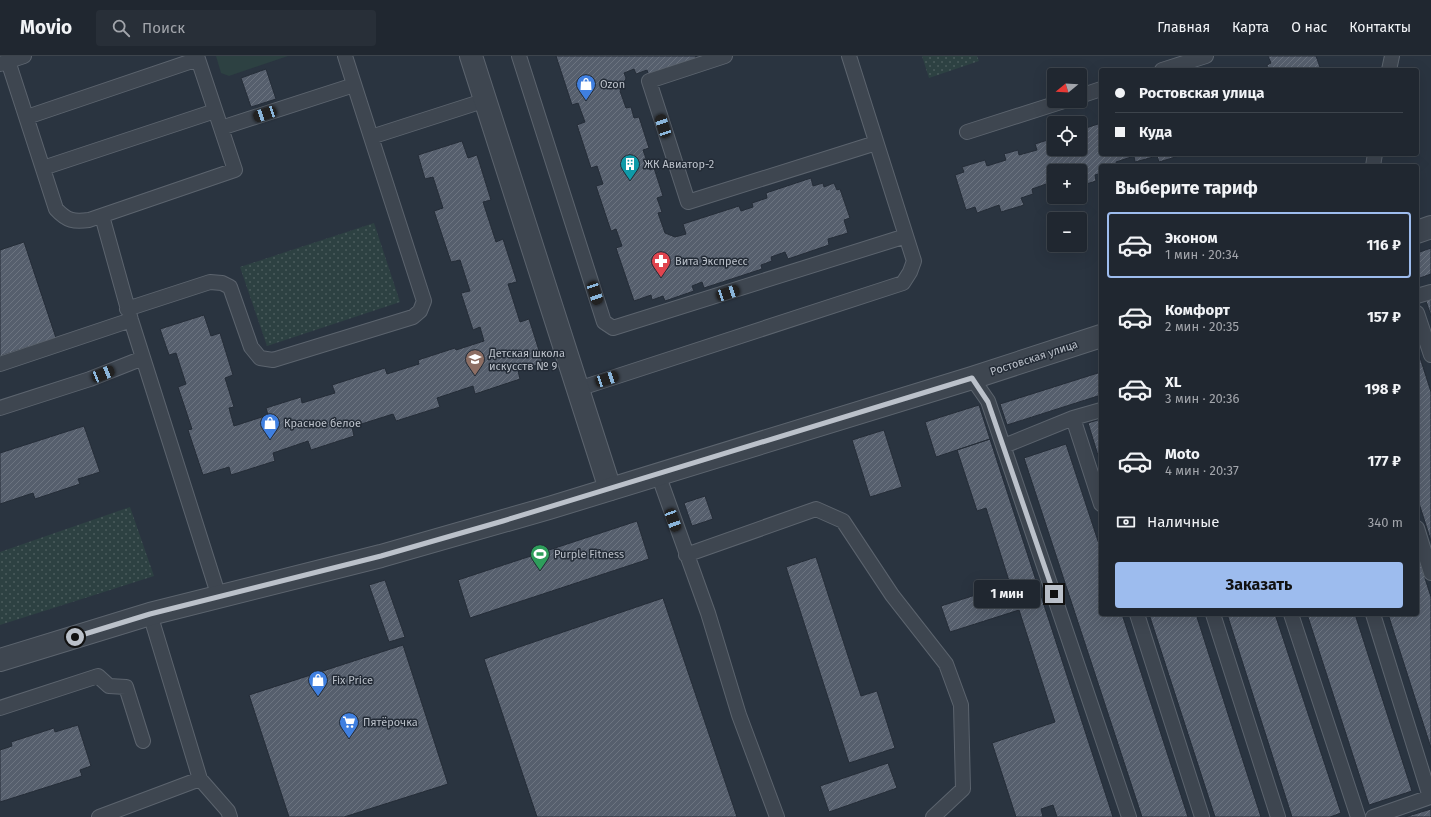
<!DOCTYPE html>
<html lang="ru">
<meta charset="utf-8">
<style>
:root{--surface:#202730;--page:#282f38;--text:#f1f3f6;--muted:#a2a5ab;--line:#3d444c;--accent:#9dbcee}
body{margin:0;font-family:"Fira Sans",sans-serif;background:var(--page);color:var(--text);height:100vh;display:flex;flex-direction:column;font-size:15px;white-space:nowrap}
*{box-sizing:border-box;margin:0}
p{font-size:13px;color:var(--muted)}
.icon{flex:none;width:22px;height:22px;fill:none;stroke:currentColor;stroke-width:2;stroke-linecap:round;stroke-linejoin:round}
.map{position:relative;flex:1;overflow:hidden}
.sheet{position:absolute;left:1099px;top:108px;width:320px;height:452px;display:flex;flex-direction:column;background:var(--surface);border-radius:4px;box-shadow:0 4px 16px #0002,0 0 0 1px var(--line)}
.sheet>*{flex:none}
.banner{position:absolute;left:1099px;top:12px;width:320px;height:88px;border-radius:4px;box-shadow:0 4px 16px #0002,0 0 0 1px var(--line);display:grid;align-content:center;height:88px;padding:0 16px;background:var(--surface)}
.needle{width:26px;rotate:252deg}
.buttons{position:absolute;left:1047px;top:12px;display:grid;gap:8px}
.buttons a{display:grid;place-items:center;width:40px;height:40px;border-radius:4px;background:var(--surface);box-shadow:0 4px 16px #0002,0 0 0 1px var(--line);font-size:20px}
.end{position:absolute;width:18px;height:18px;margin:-9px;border:5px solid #bbc1ca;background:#111;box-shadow:0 0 0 2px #111}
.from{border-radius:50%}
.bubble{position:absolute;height:28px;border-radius:4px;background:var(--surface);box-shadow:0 4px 16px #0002,0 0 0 1px var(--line);font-size:13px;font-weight:700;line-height:28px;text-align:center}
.car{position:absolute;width:12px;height:24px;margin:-12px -6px;border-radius:5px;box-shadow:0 0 3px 1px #0007;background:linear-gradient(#222 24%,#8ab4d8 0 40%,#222 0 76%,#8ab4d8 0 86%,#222 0)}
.banner b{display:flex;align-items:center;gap:14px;height:38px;font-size:15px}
.banner b+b{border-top:1px solid var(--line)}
.banner i{width:10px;height:10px;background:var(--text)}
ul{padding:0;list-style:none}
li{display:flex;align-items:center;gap:12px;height:66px;margin:0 8px 6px;padding:0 8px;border:2px solid transparent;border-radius:4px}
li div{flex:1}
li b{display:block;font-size:15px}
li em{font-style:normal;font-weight:700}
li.selected{border-color:var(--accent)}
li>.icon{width:36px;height:36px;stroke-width:1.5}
h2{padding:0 16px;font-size:18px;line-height:48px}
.pay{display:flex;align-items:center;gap:10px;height:44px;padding:0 16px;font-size:15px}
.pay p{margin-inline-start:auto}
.primary-button{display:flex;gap:8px;margin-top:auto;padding:8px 16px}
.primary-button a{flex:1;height:46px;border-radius:4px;background:var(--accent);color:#111;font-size:16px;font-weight:700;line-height:46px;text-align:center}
header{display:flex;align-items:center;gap:24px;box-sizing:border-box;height:56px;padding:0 20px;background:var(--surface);border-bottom:1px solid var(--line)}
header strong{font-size:19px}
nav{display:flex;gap:22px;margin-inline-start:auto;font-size:14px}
.search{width:280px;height:36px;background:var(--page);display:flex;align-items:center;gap:10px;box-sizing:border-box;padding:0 14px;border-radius:4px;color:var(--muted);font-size:15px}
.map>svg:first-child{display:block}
.grass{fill:url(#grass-dots)}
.pitch{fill:#2d4142}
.building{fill:url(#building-hatch);stroke:#252d38}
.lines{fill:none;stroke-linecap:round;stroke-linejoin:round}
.service-casing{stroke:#5c646e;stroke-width:16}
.minor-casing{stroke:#5c646e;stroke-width:24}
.tertiary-casing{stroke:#5c646e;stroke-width:24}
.service{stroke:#3e4650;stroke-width:14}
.minor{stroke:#3e4650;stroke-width:22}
.tertiary{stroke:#3e4650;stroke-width:22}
.route{stroke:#bbc1ca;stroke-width:5}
.labels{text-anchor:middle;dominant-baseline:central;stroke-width:3;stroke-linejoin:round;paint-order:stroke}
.poi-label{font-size:11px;fill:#bbc1ca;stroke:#232b36;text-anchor:start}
.street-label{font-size:11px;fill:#bbc1ca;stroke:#232b36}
</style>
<header>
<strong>Movio</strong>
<div class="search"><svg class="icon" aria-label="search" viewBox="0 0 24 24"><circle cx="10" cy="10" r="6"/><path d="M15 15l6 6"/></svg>Поиск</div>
<nav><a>Главная</a><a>Карта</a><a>О нас</a><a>Контакты</a></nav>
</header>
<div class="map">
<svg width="1431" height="761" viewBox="0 0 1431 761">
<defs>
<pattern id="grass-dots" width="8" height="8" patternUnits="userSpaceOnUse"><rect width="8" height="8" fill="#2d4142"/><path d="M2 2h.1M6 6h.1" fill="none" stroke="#4a5b5c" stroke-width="1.8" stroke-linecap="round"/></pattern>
<pattern id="building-hatch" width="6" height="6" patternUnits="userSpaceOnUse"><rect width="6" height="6" fill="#565f6d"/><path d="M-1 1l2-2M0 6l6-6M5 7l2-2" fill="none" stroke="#6c7480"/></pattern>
</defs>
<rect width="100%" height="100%" fill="#2a3440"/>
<!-- grass -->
<path class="grass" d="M922 0H977L979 5 929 22Z
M374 167 400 246 267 290 240 211Z
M130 451 154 520 0 569V496Z"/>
<!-- pitch -->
<path class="pitch" d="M216 0H288L229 20 221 17Z"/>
<!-- building -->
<path class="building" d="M556 0H697L695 1 696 5 649 20 647 14 636 18 634 13 624 17 626 22 620 35 626 52 631 51 634 62 639 61 649 92 643 94 650 114 654 112 663 140 657 142 662 156 658 157 665 177 675 181 686 178 683 168 739 150 741 155 753 151 752 147 767 142 766 137 811 122 813 130 823 127 824 131 834 127 837 134 840 133 850 162 844 164 848 177 828 183 829 189 788 203 785 196 771 201 772 205 761 209 762 213 704 232 702 226 692 230 694 235 665 245 663 240 652 244 651 239 634 245 616 192 622 190 616 173 611 175 596 130 603 128 597 110 591 112 577 69 585 66 578 47 572 49Z
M1268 0H1316L1321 14H1268L1267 9 1271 7Z
M266 13 276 43 251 51 241 22Z
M1101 67V98L1182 99 1159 106 1157 100 1135 106 1134 100 1116 106 1117 110H1101V117L1095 119 1096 125 1080 130V115H1054V131L1051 132 1049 127 1032 133 1033 138 1021 142 1024 149 1001 156 999 149 977 157 975 151 966 154 955 119 964 116 962 111 985 104 987 110 1006 104 1004 98 1018 94 1019 99 1037 94 1035 88 1054 82V93H1080V74Z
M462 85 468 102 477 99 491 144 483 146 496 186 503 183 517 226 508 228 520 266 529 263 543 307 518 315 520 323 475 338 473 330 437 342 440 351 396 365 393 358 352 371 354 380 311 394 308 385 273 397 275 405 231 419 229 411 203 419 188 374 192 373 178 331 186 328 176 297 169 299 160 273 204 259 211 280 220 277 233 319 225 322 234 351 229 352 234 370 268 359 266 352 301 341 302 347 335 337 332 329 385 312 387 318 419 308 418 304 455 292 456 294 484 285 480 271 473 274 461 237 470 235 460 204 451 206 434 155 443 152 433 121 425 123 418 99Z
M24 186 56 282 0 300V194Z
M1431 192V218L1417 223V197Z
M1431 243V260L1426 245Z
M1417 292 1431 336V485L1417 441Z
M1101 316V339L1007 369 1000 348Z
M979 349 990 383 936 401 925 366Z
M1101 363V409L1088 367Z
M84 370 100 416 78 423 80 428 35 443 33 437 0 448V397Z
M884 374 902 431 870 441 852 384Z
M990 383 1113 761H1057L1053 749 1041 753 1043 761H1016L992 687 1055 666 1019 554 950 576 941 550 1010 528 986 452 977 455 957 394Z
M1066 388 1101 494V558H1122L1188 761H1142L1024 402Z
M705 440 713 463 692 470 684 447Z
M637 465 649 503 470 562 458 524Z
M1417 497 1431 541V692L1388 558H1417Z
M816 501 861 640 877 635 895 692 849 707 786 511Z
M385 524 405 581 389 586 369 529Z
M663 542 737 761H537L484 603Z
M1149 558H1196L1261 761H1215Z
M1227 558H1275L1341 757 1330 761H1292Z
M1307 558H1355L1412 735 1369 749Z
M403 589 448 728 344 761H289L249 639Z
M78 669 91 710 80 714 82 720 0 746V694L12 690 11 686 54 672 55 676Z
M888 707 897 732 829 756 820 730Z
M1431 753V761H1405Z"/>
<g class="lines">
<!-- service casing -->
<g class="service-casing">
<path id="service" d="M345 0 371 81
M519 0 604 266 613 272 906 180
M725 0 649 25 688 146 876 87
M8 5 56 153C67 165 74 166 89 164L235 114 197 0
M0 8 24 0
M1162 14 1206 0
M1389 14 1392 0
M1080 40 1101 33
M27 61 198 3
M221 72 354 29
M967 76 1064 45
M1373 110 1375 98
M43 112 215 55
M102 160 131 264 219 541
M1417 240 1431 236
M127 253 210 226 222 227 230 231 251 291 260 302 273 304 413 261 420 255 424 245 371 81 486 44
M1417 257 1431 299
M0 308 131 264
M972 322 988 345 1129 761
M578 333 903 227 910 216 914 205 849 0
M0 352 90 323 143 302
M1073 362 1101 448
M1004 390 1073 362 1101 354
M658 418 708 557 739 659 777 761
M1417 472 1431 517
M686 499 816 453 843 465 892 539 946 608 961 649 963 733 933 761
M1137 558 1202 761
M1213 558 1278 761
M1291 558 1358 761
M0 652 98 620 109 630 126 631 143 685
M200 723 228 755 230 761
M99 761 200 723 150 558
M1373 761 1430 741 1373 558"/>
</g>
<!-- minor casing -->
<g class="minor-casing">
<path id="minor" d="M471 0 610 433"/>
</g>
<!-- tertiary casing -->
<g class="tertiary-casing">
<path id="tertiary" d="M1417 176 1431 171
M0 604 150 558 381 500 549 452 972 322 1101 280"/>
</g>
<!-- service -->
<use href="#service" class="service"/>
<!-- minor -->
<use href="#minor" class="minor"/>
<!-- tertiary -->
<use href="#tertiary" class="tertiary"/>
</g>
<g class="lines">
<!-- route -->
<path class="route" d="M75 581 150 558 381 500 503 465 972 322 988 346 1054 538"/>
</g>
<!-- icons -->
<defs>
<g id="shop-pin" transform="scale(1)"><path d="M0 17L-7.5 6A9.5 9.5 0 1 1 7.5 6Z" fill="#3f7fe0" stroke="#232b36"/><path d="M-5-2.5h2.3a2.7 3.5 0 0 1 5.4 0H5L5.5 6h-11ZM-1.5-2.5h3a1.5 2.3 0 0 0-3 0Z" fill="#fff"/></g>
<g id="building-pin" transform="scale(1)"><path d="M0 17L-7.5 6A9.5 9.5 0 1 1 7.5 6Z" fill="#0f9aa8" stroke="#232b36"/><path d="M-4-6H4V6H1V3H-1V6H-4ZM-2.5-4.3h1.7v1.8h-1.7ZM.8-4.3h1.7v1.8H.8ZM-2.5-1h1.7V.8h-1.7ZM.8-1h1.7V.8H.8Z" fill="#fff"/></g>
<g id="pharmacy-pin" transform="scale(1)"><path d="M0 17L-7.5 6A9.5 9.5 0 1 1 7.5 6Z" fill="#e0444e" stroke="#232b36"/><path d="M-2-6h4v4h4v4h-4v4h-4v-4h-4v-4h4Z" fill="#fff"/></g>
<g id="school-pin" transform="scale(1)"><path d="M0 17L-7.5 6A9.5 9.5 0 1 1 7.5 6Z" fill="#8d6e63" stroke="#232b36"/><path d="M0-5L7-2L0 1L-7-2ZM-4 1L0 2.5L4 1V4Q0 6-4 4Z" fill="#fff"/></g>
<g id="stadium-pin" transform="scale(1)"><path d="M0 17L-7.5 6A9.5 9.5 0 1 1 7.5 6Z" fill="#2e9e5b" stroke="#232b36"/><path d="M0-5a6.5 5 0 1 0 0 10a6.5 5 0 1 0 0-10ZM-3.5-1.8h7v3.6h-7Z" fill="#fff"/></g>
<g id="supermarket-pin" transform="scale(1)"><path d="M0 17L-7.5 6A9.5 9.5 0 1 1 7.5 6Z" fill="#3f7fe0" stroke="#232b36"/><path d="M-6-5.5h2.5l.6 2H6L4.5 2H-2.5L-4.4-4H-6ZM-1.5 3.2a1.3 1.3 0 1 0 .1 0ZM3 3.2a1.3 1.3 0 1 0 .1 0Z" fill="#fff"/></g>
</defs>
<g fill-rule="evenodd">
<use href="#shop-pin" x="586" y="28"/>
<use href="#building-pin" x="630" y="108"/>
<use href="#pharmacy-pin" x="661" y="205"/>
<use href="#school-pin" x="475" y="303"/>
<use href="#shop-pin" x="270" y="367"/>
<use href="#stadium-pin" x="540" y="498"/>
<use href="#shop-pin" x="318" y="624"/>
<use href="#supermarket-pin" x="349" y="666"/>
</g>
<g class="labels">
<!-- poi labels -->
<g class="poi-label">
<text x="600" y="28">Ozon</text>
<text x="644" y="108">ЖК Авиатор-2</text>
<text x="675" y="205">Вита Экспресс</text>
<text x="489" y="297">Детская школа<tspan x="489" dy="13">искусств № 9</tspan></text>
<text x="284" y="367">Красное белое</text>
<text x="554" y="498">Purple Fitness</text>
<text x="332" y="624">Fix Price</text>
<text x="363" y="666">Пятёрочка</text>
</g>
<!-- street labels -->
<g class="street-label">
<text transform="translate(1034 302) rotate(-18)">Ростовская улица</text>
</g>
</g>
</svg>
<div class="buttons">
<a><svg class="needle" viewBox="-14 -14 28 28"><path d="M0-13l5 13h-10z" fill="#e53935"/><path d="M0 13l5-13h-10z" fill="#a2a5ab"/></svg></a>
<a><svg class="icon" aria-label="locate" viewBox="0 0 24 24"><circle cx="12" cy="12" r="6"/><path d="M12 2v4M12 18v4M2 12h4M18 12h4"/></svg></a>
<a>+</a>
<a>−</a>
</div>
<i class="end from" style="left:75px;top:581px"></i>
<i class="end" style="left:1054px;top:538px"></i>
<div class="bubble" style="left:974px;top:524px;width:66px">1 мин</div>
<i class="car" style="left:265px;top:58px;rotate:252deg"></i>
<i class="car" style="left:663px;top:70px;rotate:342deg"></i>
<i class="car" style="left:595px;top:237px;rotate:162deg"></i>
<i class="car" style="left:728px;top:237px;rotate:72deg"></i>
<i class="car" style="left:103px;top:318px;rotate:68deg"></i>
<i class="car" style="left:607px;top:323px;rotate:72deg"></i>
<i class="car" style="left:673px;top:464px;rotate:160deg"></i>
<div class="banner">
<b><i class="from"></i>Ростовская улица</b>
<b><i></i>Куда</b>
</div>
<section class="sheet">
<h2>Выберите тариф</h2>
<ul>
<li class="selected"><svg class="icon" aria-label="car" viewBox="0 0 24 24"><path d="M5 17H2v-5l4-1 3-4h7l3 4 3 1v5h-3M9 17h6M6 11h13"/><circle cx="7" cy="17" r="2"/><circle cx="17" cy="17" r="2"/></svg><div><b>Эконом</b><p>1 мин · 20:34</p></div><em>116 ₽</em></li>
<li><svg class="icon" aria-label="car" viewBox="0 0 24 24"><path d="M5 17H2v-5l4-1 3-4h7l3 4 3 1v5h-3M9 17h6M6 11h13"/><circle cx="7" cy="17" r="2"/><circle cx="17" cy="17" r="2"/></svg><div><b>Комфорт</b><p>2 мин · 20:35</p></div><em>157 ₽</em></li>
<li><svg class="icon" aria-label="car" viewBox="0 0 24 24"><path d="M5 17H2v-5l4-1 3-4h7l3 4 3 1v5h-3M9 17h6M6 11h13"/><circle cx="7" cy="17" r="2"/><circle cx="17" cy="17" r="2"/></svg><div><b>XL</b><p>3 мин · 20:36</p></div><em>198 ₽</em></li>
<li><svg class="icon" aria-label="car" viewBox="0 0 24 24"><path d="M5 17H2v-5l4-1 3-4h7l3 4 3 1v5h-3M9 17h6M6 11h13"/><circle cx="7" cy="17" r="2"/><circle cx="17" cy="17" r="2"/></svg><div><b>Moto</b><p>4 мин · 20:37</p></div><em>177 ₽</em></li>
</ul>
<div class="pay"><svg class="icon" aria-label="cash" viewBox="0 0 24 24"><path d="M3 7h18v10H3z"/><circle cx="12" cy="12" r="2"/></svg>Наличные<p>340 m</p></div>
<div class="primary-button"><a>Заказать</a></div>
</section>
</div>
